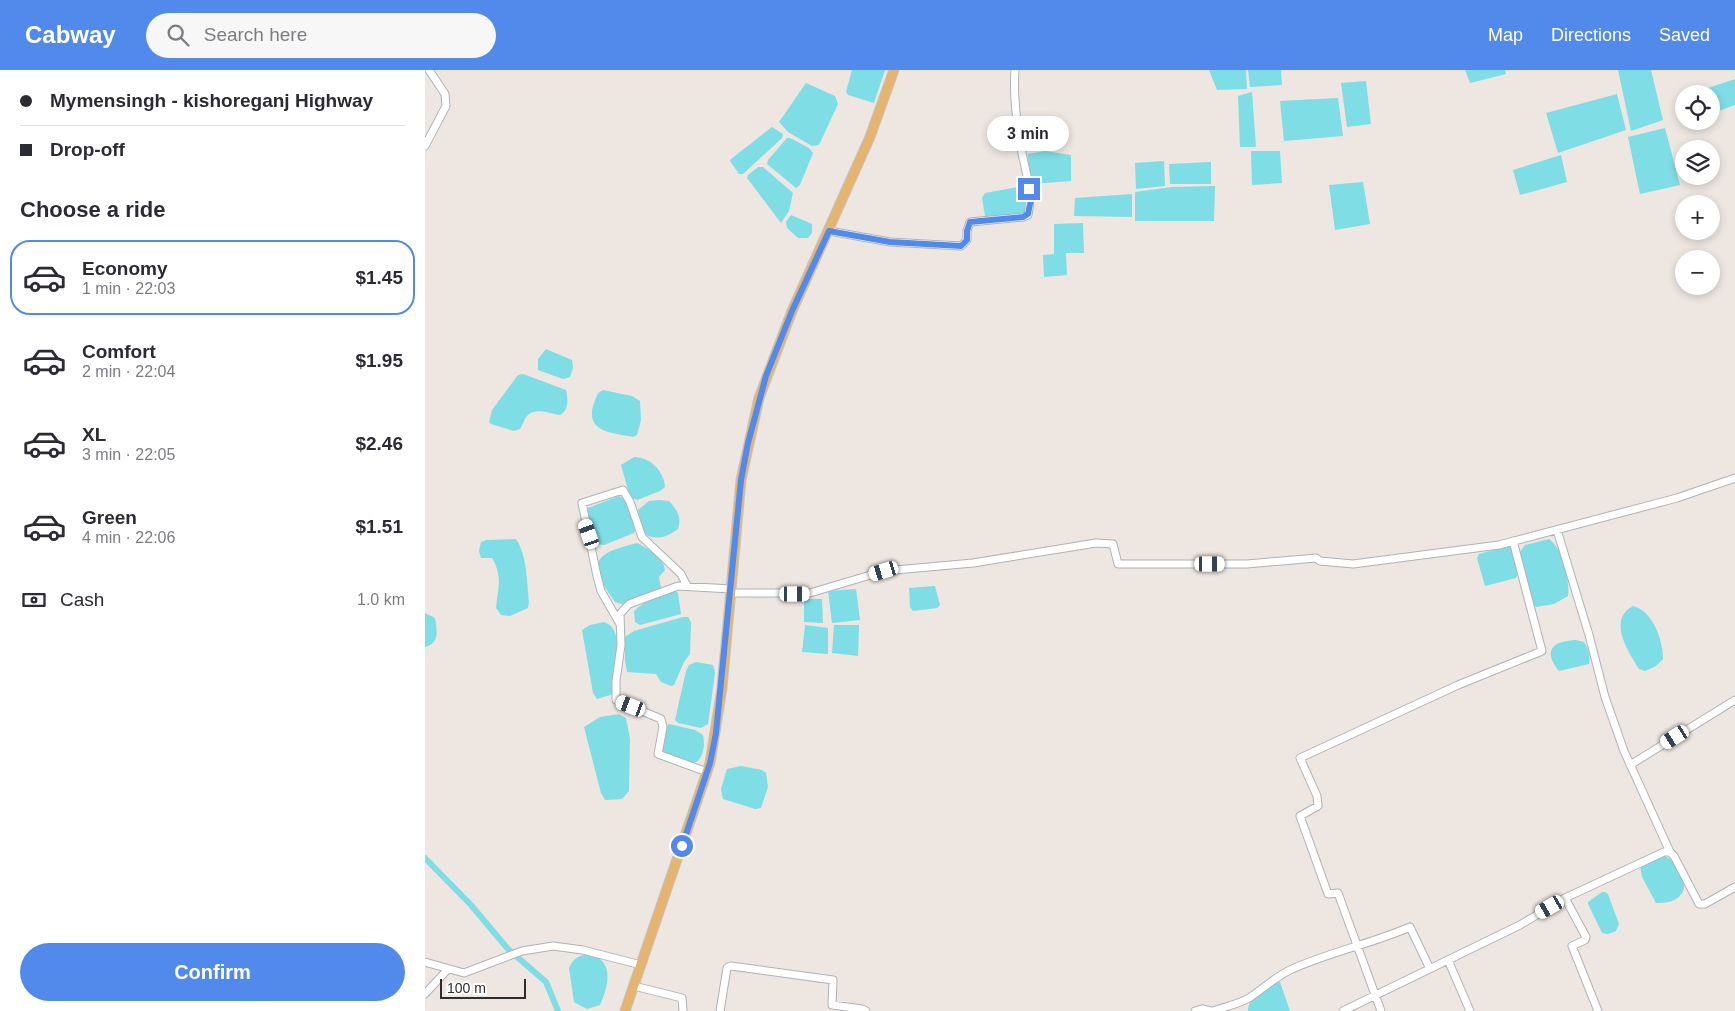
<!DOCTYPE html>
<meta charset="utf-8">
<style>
:root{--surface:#fff;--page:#f7f7f7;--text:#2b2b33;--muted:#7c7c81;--line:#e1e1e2;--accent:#518aeb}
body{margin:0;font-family:Helvetica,sans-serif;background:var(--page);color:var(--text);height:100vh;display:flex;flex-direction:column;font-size:19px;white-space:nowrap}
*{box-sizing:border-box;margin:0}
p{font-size:16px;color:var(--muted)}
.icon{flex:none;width:28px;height:28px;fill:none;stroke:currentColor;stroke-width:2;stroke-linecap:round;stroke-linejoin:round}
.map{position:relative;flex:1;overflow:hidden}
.side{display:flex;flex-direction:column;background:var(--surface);width:425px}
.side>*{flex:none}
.hud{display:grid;align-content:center;height:110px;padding:0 20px;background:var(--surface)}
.fabs{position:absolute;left:1250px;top:15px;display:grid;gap:10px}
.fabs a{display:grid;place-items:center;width:45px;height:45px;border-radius:50%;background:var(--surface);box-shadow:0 2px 8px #0003;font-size:25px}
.scale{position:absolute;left:15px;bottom:12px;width:86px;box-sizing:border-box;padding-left:5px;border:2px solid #2d2d2d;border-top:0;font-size:14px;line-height:18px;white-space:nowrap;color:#2d2d2d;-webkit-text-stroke:4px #fff;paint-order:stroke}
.end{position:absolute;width:22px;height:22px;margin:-11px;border:6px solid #518aeb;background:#fff;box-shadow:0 0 0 2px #fff}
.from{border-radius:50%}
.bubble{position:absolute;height:35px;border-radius:18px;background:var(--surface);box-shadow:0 2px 8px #0003;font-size:16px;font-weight:700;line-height:35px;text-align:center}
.car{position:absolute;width:15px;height:30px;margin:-15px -8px;border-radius:6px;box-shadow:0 0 4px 1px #0007;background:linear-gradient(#fff 24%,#345 0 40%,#fff 0 76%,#345 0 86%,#fff 0)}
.hud b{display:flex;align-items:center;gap:18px;height:48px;font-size:19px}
.hud b+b{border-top:1px solid var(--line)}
.hud i{width:12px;height:12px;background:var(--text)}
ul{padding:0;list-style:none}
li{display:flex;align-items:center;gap:15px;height:75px;margin:0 10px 8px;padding:0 10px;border:2px solid transparent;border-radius:20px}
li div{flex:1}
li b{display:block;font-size:19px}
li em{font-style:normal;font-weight:700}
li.selected{border-color:var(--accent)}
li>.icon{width:45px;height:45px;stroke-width:1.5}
h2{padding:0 20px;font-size:22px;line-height:60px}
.pay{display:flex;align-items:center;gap:12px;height:55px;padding:0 20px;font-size:19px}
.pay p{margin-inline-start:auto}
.button{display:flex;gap:10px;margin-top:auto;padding:10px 20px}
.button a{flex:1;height:58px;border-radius:30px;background:var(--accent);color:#fff;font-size:20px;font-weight:700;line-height:58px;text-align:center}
header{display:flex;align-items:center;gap:30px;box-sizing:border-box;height:70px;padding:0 25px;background:var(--accent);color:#fff}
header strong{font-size:24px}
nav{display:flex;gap:28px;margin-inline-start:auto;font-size:18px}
.search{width:350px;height:45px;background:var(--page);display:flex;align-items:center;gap:12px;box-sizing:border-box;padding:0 18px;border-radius:28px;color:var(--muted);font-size:19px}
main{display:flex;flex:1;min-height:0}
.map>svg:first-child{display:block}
.water{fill:#7fdde5}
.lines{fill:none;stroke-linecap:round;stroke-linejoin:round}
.canal{stroke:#7fdde5;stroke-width:6}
.minor-casing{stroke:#aeb2b8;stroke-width:9}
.major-casing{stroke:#c4c4c4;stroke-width:11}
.minor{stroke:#fff;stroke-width:7}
.major{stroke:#e5b46e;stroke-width:9}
.route{stroke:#518aeb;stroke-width:6}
</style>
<header>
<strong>Cabway</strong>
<div class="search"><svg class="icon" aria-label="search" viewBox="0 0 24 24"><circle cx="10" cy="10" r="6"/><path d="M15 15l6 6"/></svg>Search here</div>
<nav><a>Map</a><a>Directions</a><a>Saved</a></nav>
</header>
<main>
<section class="side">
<div class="hud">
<b><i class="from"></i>Mymensingh - kishoreganj Highway</b>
<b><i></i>Drop-off</b>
</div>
<h2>Choose a ride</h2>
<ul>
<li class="selected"><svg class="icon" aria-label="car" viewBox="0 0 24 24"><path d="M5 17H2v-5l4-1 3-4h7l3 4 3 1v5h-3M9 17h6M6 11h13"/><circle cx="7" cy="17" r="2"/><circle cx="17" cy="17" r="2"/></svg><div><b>Economy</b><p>1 min · 22:03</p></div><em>$1.45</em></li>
<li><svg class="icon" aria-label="car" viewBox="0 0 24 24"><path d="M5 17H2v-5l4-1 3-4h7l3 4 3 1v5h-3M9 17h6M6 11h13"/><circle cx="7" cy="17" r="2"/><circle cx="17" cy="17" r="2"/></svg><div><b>Comfort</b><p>2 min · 22:04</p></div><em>$1.95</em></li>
<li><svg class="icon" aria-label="car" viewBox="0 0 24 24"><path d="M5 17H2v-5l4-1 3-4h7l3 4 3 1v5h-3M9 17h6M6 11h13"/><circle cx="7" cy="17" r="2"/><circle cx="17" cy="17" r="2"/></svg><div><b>XL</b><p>3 min · 22:05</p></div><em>$2.46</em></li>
<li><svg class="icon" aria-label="car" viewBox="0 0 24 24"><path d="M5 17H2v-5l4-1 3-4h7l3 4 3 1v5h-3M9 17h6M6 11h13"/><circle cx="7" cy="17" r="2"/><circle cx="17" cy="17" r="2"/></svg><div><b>Green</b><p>4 min · 22:06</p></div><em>$1.51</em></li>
</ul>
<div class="pay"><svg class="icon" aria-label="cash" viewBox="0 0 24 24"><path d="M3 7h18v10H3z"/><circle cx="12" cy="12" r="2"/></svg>Cash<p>1.0 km</p></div>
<div class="button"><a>Confirm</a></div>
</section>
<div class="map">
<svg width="1310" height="941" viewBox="0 0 1310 941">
<rect width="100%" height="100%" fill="#ede6e1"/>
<!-- water -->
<path class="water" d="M427 0H460L449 33 423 25 421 22Z
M784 0H821L822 19 792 20Z
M823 0H856L857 15 825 17Z
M1040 0H1080L1081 4 1045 13Z
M1193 0H1226L1238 50 1206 61Z
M1310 9V35L1288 43 1286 24H1282L1280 19Z
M941 11 946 54 922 57 916 13Z
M381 13 410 26 413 34 394 75 387 76 363 62 354 52Z
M827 22 831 77H815L813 26Z
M1192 24 1201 60 1133 83 1121 43Z
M913 28 918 66 859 71 855 31Z
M347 57 358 64 357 68 318 104H314L305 91 306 89Z
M1240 58 1255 115 1215 124 1203 67Z
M362 68H365L384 78 388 83 375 115 371 118 342 94 343 90Z
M620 81 646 85V111L607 114 604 108 603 84Z
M826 81H855L857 113 827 115Z
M1136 85 1142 112 1095 125 1088 100Z
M739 91 740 116 711 119 710 93Z
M786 92V114H745L744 94Z
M333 97H338L368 123 364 141 356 153 322 108 323 105Z
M938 112 945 154 910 160 904 115Z
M598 116 602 119V141L598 144 562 147 560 146 557 128 560 123Z
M790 116 789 151H710V122L747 117Z
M707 124V147L649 146 650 128Z
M366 145 387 154V163L383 168H373L362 158 361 152Z
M658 153 659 183H641L642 205 619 207 618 185 632 184H629V154Z
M121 279 147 290 148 298 145 307 138 309 113 300V289Z
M98 304 141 320C143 329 144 340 135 345 126 344 111 337 103 345 99 348 98 355 95 359L89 361 66 354 64 352 67 340 93 305Z
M178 320 207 326 215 331 216 350 212 365 208 367C189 363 161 363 168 336 171 329 171 323 178 320Z
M209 387C225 387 239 401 240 417L235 421 212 430 205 427 196 395Z
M194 426C205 430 207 450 210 460L209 463 179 475 171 474 160 442 163 438Z
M234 430 244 431C252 440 257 447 253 459 242 467 232 471 219 464L213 440 224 431Z
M91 469C102 485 102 512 104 532L103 538 85 546 76 545 71 538C73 518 78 507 67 488H56L54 481 56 472 61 470Z
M1124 469C1138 479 1145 509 1143 526L1129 534 1111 537 1107 533 1094 483 1100 475Z
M212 473C222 478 239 488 240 500L234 507 236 518 197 534 190 532C163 495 165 484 212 473Z
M1083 476 1086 477C1090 486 1096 498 1091 508L1060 516 1052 488 1054 484Z
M510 516 515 535 512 538 488 541 485 537 484 518Z
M431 519 435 550 407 553 403 521Z
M250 521 253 523 256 544 215 555 210 552 209 541C220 530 235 525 250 521Z
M379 529H397L398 553 379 552Z
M1208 536C1228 541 1238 570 1238 589L1231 596 1220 601 1214 599C1203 581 1182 550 1208 536Z
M0 543 10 548C12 561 15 573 0 577Z
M258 547H263L266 552 265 584 259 592 249 615 246 616 236 612 231 604 202 602 200 590V567L209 561Z
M179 552C202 559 190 606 188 624L172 629 168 623 157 560 165 555Z
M380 555 403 558V584L377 582Z
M409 555H434L433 586 407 583Z
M1151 570 1159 572C1163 578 1166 586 1164 594L1134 601C1117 580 1128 571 1151 570Z
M271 592 288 595 290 603 283 654 276 658 253 653 250 650 261 601 264 595Z
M194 644 201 648 205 669 204 721 197 729 180 730 176 723 159 657 175 647Z
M244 654 270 660 278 665C280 674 279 684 273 691L266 694 237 683 241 657Z
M316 696 337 700 341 703 343 717 336 738 330 739 298 729 296 719 302 699Z
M1238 785C1263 796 1272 835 1231 833L1217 807 1215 796Z
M1177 822H1180L1183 824 1194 854 1191 861 1183 864 1177 863 1163 834V832Z
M166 884C190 892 183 917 175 935L162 939 149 932 144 898C149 887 155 885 166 884Z
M855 912 865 941H823C822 929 843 914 855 912Z"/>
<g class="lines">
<!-- canal -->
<path class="canal" d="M0 788 46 835 83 879 121 912 133 941"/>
<!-- minor casing -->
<g class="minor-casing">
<path id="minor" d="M0 76 21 36 20 24 4 0
M404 161 465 172 536 176 542 170V161L545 152 598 147 603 145C608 122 600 100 596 78 592 53 588 26 590 0
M1132 460 1164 565 1180 627 1199 681 1245 782
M306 523H385L459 501 548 493 671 473 688 474 693 494H822L891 488 895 491 928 494 1074 475 1252 428 1310 408
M195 554 176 521 172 506 157 433 198 420 205 432 217 467 256 504 262 516
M1205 695 1310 630
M282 702 233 684 238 657 236 649 191 630V611L196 575 195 544 204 534 253 516 306 519
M1140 828 1161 867 1160 870 1147 876 1173 941
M1023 890 1045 941
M0 892 39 903 97 881 128 876 158 880 216 895
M209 916 257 928 258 941
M0 924 23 899
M295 941 302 898 306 896 408 910 407 935 437 939 441 941
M770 941 777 939 786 941
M788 941C799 937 814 934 824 928 838 919 850 907 865 900 904 882 946 874 985 857L1005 899
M918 941 1095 855 1140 828 1239 782H1245L1249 786 1274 834H1280L1310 817
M956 941 913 823 903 824 875 746 893 736 892 726 875 688 1033 615 1117 581 1088 471"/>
</g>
<!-- major casing -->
<g class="major-casing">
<path id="major" d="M200 941 285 693 297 618 316 410 334 328 367 241 445 67 469 0"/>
</g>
<!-- minor -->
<use href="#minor" class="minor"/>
<!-- major -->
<use href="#major" class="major"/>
</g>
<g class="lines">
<!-- route -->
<path class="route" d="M257 776 285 693 291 663 316 410 323 373 341 306 367 241 404 161 465 172 536 176 542 170V161L545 152 598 147 603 144 606 129 604 119"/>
</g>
</svg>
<div class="fabs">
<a><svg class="icon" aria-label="locate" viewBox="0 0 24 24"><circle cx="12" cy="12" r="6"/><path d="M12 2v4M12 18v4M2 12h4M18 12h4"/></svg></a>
<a><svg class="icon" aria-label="layers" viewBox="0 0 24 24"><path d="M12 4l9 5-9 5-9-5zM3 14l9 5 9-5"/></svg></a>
<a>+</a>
<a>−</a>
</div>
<div class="scale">100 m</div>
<i class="end from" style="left:257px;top:776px"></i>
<i class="end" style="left:604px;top:119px"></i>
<div class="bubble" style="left:562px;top:46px;width:82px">3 min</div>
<i class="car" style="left:164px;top:464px;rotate:341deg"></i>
<i class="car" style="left:785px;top:494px;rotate:90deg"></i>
<i class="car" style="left:459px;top:501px;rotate:253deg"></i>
<i class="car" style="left:370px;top:524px;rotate:90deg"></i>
<i class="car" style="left:206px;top:636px;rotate:291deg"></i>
<i class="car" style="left:1250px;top:667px;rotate:238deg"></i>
<i class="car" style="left:1125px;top:837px;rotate:240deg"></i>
</div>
</main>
